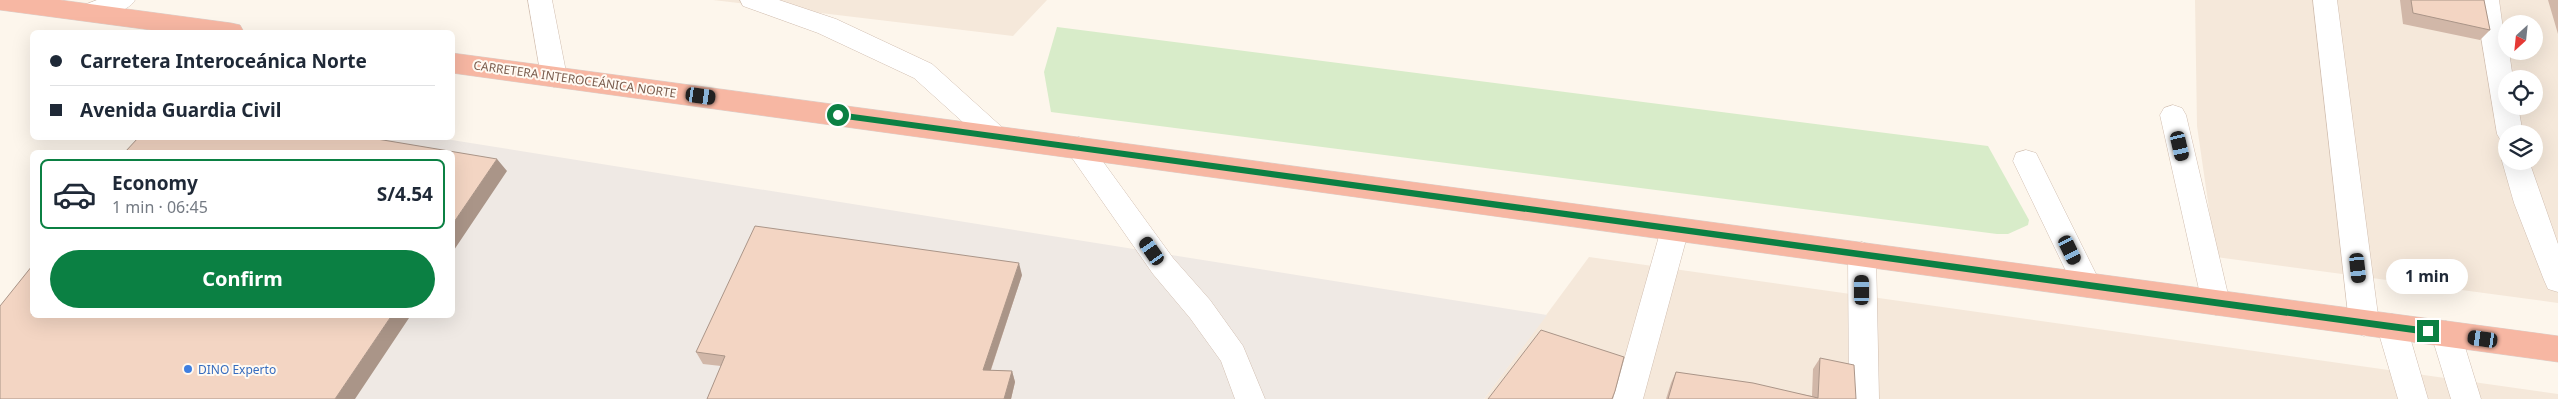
<!DOCTYPE html>
<meta charset="utf-8">
<style>
:root{--surface:#fff;--page:#f6f6f7;--text:#1f2937;--muted:#747a83;--line:#e0e1e3;--accent:#0b8043}
body{margin:0;font-family:"Noto Sans",sans-serif;background:var(--page);color:var(--text);height:100vh;display:flex;flex-direction:column;font-size:19px;white-space:nowrap}
*{box-sizing:border-box;margin:0}
p{font-size:16px;color:var(--muted)}
.icon{flex:none;width:28px;height:28px;fill:none;stroke:currentColor;stroke-width:2;stroke-linecap:round;stroke-linejoin:round}
.map{position:relative;flex:1;overflow:hidden}
.panel{position:absolute;left:30px;top:150px;width:425px;height:168px;display:flex;flex-direction:column;background:var(--surface);border-radius:8px;box-shadow:0 5px 20px #0002}
.panel>*{flex:none}
.banner{position:absolute;left:30px;top:30px;width:425px;height:110px;border-radius:8px;box-shadow:0 5px 20px #0002;display:grid;align-content:center;height:110px;padding:0 20px;background:var(--surface)}
.needle{width:32px;rotate:207deg}
.tools{position:absolute;left:2498px;top:15px;display:grid;gap:10px}
.tools a{display:grid;place-items:center;width:45px;height:45px;border-radius:50%;background:var(--surface);box-shadow:0 5px 20px #0002;font-size:25px}
.end{position:absolute;width:22px;height:22px;margin:-11px;border:6px solid #0b8043;background:#fff;box-shadow:0 0 0 2px #fff}
.from{border-radius:50%}
.bubble{position:absolute;height:35px;border-radius:18px;background:var(--surface);box-shadow:0 5px 20px #0002;font-size:16px;font-weight:700;line-height:35px;text-align:center}
.car{position:absolute;width:15px;height:30px;margin:-15px -8px;border-radius:6px;box-shadow:0 0 4px 1px #0007;background:linear-gradient(#222 24%,#8ab4d8 0 40%,#222 0 76%,#8ab4d8 0 86%,#222 0)}
.banner b{display:flex;align-items:center;gap:18px;height:48px;font-size:19px}
.banner b+b{border-top:1px solid var(--line)}
.banner i{width:12px;height:12px;background:var(--text)}
ul{padding:9px 0 0;list-style:none}
li{display:flex;align-items:center;gap:15px;height:70px;margin:0 10px 8px;padding:0 10px;border:2px solid var(--line);border-radius:8px}
li div{flex:1}
li b{display:block;font-size:19px}
li em{font-style:normal;font-weight:700}
li.active{border-color:var(--accent)}
li>.icon{width:45px;height:45px;stroke-width:1.5}
.button{display:flex;gap:10px;margin-top:auto;padding:10px 20px}
.button a{flex:1;height:58px;border-radius:30px;background:var(--accent);color:#fff;font-size:20px;font-weight:700;line-height:58px;text-align:center}
.map>svg:first-child{display:block}
.residential{fill:#f5e8da;fill-rule:evenodd}
.industrial{fill:#efe9e4}
.green{fill:#d8ecc9}
.lines{fill:none;stroke-linecap:round;stroke-linejoin:round}
.minor-casing{stroke:#d1beb0;stroke-width:1}
.highway-casing{stroke:#dad1cd;stroke-width:1}
.minor{fill:#fff;fill-rule:evenodd}
.highway{fill:#f7b7a3;fill-rule:evenodd}
.wall{fill:#d1b7a8}
.shaded-wall{fill:#aa9588}
.building{fill:#f3d5c3;stroke:#aa9588}
.route{fill:#0b8043}
.shop-dot{fill:#3f7fe0;stroke:#fffaf3;stroke-width:2}
.labels{text-anchor:middle;dominant-baseline:central;stroke-width:4;stroke-linejoin:round;paint-order:stroke}
.street-label{font-size:12px;fill:#7a5c4d;stroke:#fffaf3}
.shop-label{font-size:12px;fill:#366cbe;stroke:#fffaf3;text-anchor:start}
</style>
<div class="map">
<svg width="2558" height="399" viewBox="0 0 2558 399">
<rect width="100%" height="100%" fill="#fdf6ec"/>
<!-- residential -->
<path class="residential" d="M713 0H1047L1013 36Z
M2195 0H2558V303L2216 257 2197 126ZM2506 24H2534V51H2506ZM2506 79H2534V106H2506ZM2506 134H2534V161H2506Z
M1589 257 2558 394V399H1484Z"/>
<!-- industrial -->
<path class="industrial" d="M146 138H439L1547 315 1484 399H0L32 315H452V152Z"/>
<!-- green -->
<path class="green" d="M1057 27 1988 146 2029 220 2028 225 2008 234H1997L1051 112 1044 72Z"/>
<g class="lines">
<!-- minor casing -->
<g class="minor-casing">
<path id="minor" d="M97 0H135C129 12 92 23 79 19L76 13 79 7Z
M528 0H552L567 77 563 84 554 87 545 84 541 77Z
M740 0H779L836 19 932 64 1004 129 1008 136 1004 143 995 146 986 143 914 78 818 33 743 6Z
M2313 0H2337L2379 323 2374 332 2364 336 2354 332 2349 323Z
M2475 0H2499L2506 51H2509L2513 79H2506V106H2518L2523 134H2506V143L2501 141 2497 134Z
M2173 105 2182 108 2186 115 2230 303 2226 312 2216 315 2206 312 2202 303 2160 115 2164 108Z
M1079 137 1088 141 1173 258 1210 300 1243 346 1265 399H1235L1221 361 1190 318 1153 274 1070 155 1066 148 1070 141Z
M2026 150 2036 153 2097 276 2101 285 2097 294 2087 297 2077 294 2013 161 2016 153Z
M2505 153 2506 161H2529L2558 244V292L2548 289 2544 280 2514 203 2502 161Z
M1675 218 1685 221 1689 229 1643 399H1613L1661 229 1665 221Z
M1862 242 1872 246 1876 254 1879 399H1849L1848 254 1852 246Z
M2392 314 2402 318 2407 327 2428 399H2398L2377 327 2382 318Z
M2446 321 2456 325 2461 334 2481 399H2451L2431 334 2436 325Z"/>
</g>
<!-- highway casing -->
<g class="highway-casing">
<path id="highway" d="M0 0H60L231 23 240 25 244 32H166L0 10Z
M452 53 2558 336V362L452 73Z"/>
</g>
<!-- minor -->
<use href="#minor" class="minor"/>
<!-- highway -->
<use href="#highway" class="highway"/>
</g>
<!-- wall -->
<path class="wall" d="M2400 0H2484L2490 30 2480 40 2403 24Z
M2548 0H2558V34Z
M1022 275 991 370 1012 371 1015 382 1011 399H707L721 366 703 364 696 352Z
M1820 358 1856 399H1666L1671 383 1676 372 1812 396 1813 369Z"/>
<!-- shaded-wall -->
<path class="shaded-wall" d="M497 159 507 171 452 253V225Z
M1019 263 1022 275 987 381 983 370Z
M392 315H411L355 399H335Z
M1012 371 1015 382 1011 399H1004Z"/>
<!-- building -->
<path class="building" d="M2411 0H2484L2490 30 2413 13Z
M138 138H371L497 159 452 225V152H125Z
M755 226 1019 263 983 370 1012 371 1004 399H707L725 356 696 352Z
M32 266V315H392L335 399H0V306Z
M1541 330 1624 357 1615 391 1612 399H1488Z
M1820 358 1854 365 1856 399H1668L1676 372 1753 383 1818 398Z"/>
<!-- route -->
<path class="route" d="M838 112 2428 328 2432 331 2428 335 838 118 834 115Z"/>
<!-- markers -->
<circle class="shop-dot" cx="188" cy="369" r="5"/>
<g class="labels">
<!-- street labels -->
<g class="street-label">
<text transform="translate(575 79) rotate(8)">CARRETERA INTEROCEÁNICA NORTE</text>
</g>
<!-- shop labels -->
<g class="shop-label">
<text x="198" y="369">DINO Experto</text>
</g>
</g>
</svg>
<div class="tools">
<a><svg class="needle" viewBox="-14 -14 28 28"><path d="M0-13l5 13h-10z" fill="#e53935"/><path d="M0 13l5-13h-10z" fill="#747a83"/></svg></a>
<a><svg class="icon" aria-label="locate" viewBox="0 0 24 24"><circle cx="12" cy="12" r="6"/><path d="M12 2v4M12 18v4M2 12h4M18 12h4"/></svg></a>
<a><svg class="icon" aria-label="layers" viewBox="0 0 24 24"><path d="M12 4l9 5-9 5-9-5zM3 14l9 5 9-5"/></svg></a>
</div>
<i class="end from" style="left:838px;top:115px"></i>
<i class="end" style="left:2428px;top:331px"></i>
<div class="bubble" style="left:2386px;top:259px;width:82px">1 min</div>
<i class="car" style="left:701px;top:96px;rotate:98deg"></i>
<i class="car" style="left:2180px;top:146px;rotate:167deg"></i>
<i class="car" style="left:2070px;top:250px;rotate:154deg"></i>
<i class="car" style="left:1152px;top:251px;rotate:325deg"></i>
<i class="car" style="left:2358px;top:268px;rotate:174deg"></i>
<i class="car" style="left:1862px;top:290px;rotate:0deg"></i>
<i class="car" style="left:2483px;top:339px;rotate:278deg"></i>
<div class="banner">
<b><i class="from"></i>Carretera Interoceánica Norte</b>
<b><i></i>Avenida Guardia Civil</b>
</div>
<section class="panel">
<ul>
<li class="active"><svg class="icon" aria-label="car" viewBox="0 0 24 24"><path d="M5 17H2v-5l4-1 3-4h7l3 4 3 1v5h-3M9 17h6M6 11h13"/><circle cx="7" cy="17" r="2"/><circle cx="17" cy="17" r="2"/></svg><div><b>Economy</b><p>1 min · 06:45</p></div><em>S/4.54</em></li>
</ul>
<div class="button"><a>Confirm</a></div>
</section>
</div>
